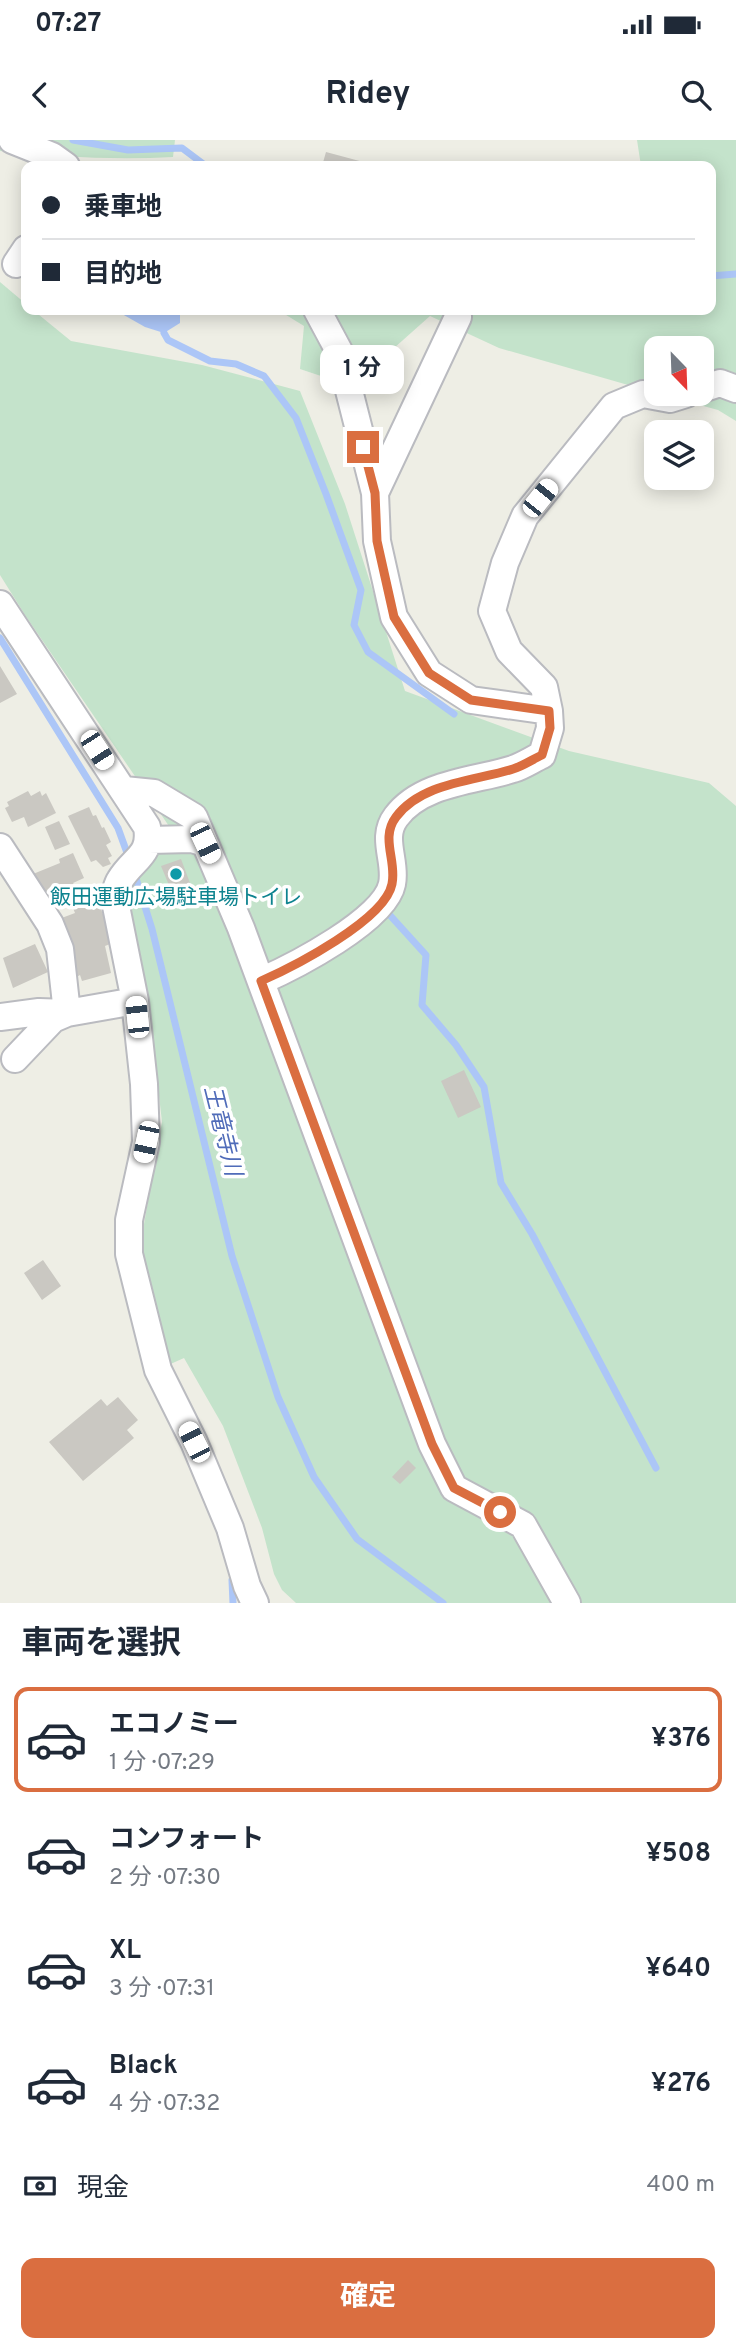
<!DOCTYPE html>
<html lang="ja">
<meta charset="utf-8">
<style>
:root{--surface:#fff;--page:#f2f2f3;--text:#1f2937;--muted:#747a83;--line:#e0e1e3;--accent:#da6e40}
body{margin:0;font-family:Overpass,"Noto Sans JP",sans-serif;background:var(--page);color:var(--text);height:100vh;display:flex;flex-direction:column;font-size:26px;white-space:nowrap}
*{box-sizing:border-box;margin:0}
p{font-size:23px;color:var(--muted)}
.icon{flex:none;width:38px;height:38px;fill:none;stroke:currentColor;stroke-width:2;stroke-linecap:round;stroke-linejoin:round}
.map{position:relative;height:1463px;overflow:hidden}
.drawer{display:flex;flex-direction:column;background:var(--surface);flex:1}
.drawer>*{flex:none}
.hud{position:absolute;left:21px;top:21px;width:695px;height:154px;border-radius:14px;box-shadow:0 4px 18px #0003;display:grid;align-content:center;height:154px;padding:0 21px;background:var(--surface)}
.needle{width:46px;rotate:157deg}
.buttons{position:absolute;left:644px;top:196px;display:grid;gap:14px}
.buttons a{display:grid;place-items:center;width:70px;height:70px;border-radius:14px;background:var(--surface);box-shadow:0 4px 18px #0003;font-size:35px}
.end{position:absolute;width:32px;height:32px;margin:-16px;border:9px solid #da6e40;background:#fff;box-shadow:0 0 0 4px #fff}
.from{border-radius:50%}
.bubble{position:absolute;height:49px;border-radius:14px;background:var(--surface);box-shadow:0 4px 18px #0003;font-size:23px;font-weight:700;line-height:49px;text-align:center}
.car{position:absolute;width:21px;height:42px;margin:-21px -10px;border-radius:9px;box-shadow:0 0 5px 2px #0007;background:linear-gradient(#fff 24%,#345 0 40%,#fff 0 76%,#345 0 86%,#fff 0)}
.hud b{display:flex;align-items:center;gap:24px;height:66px;font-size:26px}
.hud b+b{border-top:2px solid var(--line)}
.hud i{width:18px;height:18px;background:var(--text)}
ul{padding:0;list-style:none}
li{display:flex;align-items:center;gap:21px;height:105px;margin:0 14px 10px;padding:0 7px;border:4px solid transparent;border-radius:14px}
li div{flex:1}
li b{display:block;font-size:26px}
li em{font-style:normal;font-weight:700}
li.on{border-color:var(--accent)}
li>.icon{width:63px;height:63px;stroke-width:1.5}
h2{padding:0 21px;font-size:32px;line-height:84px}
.pay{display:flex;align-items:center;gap:18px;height:77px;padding:0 21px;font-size:26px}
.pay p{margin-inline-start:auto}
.primary-button{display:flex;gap:14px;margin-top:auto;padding:14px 21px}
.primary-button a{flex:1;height:80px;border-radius:14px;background:var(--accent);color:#fff;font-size:28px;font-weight:700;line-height:80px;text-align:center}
.status{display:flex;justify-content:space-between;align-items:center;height:49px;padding:0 35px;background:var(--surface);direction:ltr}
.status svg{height:19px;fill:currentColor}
header{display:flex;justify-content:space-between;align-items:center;height:91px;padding:0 21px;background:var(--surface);font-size:32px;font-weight:700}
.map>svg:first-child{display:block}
.green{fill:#c4e3cb}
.water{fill:#acc6f7}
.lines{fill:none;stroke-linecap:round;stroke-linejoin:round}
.stream{stroke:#acc6f7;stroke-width:7}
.building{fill:#cac8c2}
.minor-casing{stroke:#babbc0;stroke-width:30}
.minor{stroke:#fff;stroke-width:26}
.route{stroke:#da6e40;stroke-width:9}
.culture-dot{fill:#0f9aa8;stroke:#fff;stroke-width:2.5}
.labels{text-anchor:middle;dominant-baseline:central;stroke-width:7;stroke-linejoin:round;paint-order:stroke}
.culture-label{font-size:21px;fill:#0d838f;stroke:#fff}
.water-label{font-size:23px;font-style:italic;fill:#506cb9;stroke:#fff}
</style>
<div class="status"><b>07:27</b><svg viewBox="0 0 49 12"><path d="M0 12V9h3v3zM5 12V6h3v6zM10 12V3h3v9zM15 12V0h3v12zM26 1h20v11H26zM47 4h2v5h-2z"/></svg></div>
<header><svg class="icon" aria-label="back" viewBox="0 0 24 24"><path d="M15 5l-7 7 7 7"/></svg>Ridey<svg class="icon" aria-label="search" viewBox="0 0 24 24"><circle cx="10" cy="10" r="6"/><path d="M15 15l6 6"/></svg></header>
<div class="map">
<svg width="736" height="1463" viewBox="0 0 736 1463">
<rect width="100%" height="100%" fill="#eeeee5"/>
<!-- green -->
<path class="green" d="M0 0H175L173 17C115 20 58 17 0 11Z
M637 0H736V281L718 270 660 254H702V208H656V253L499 208 430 176 366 233 330 239 300 229 304 186 278 170H710V26H641Z
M0 142 26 164V170H33L71 201 202 225 300 251 345 364 405 551 569 611 709 643 736 666V1463H296L282 1450 274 1434 262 1388 223 1286 184 1218 166 1226 138 1118 162 982 150 877 127 750 155 719 173 692 25 475 0 435Z"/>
<!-- water -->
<path class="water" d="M115 170H180V183L164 193 145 187Z"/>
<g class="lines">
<!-- stream -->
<path class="stream" d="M73 0 128 10 182 8 206 26
M710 136 736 134
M164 193 168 200 210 221 236 224 264 236 296 278 326 354 361 450 354 485 368 512 454 574
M0 498 118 688 130 721
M134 732 152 789 232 1116 278 1257 314 1337 357 1399 443 1463
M387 772 426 815 422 865 456 905 484 947 501 1043 532 1094 656 1328
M232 1440 233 1463"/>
</g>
<!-- building -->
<path class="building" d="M326 12 367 23 366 26H322Z
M0 526 17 554 0 563Z
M28 651 31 656 40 651 42 656 46 653 56 673 28 687 24 677 12 682 5 668 9 666 7 662Z
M89 667 93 676 96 675 102 688 104 687 111 702 106 705 112 716 108 718 111 724 103 727 96 720 91 722 68 676Z
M59 681 70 704 55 710 45 687Z
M73 713 84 738 73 743 75 746 41 756 33 734 60 723 59 719Z
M181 719 190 743 171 750 161 726Z
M96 758 115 802 105 806 111 833 82 841 80 835 75 838 59 779 75 773 73 768Z
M35 804 48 832 13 848 3 818Z
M464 930 481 967 458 978 441 941Z
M43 1120 61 1146 42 1160 24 1133Z
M118 1257 138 1280 127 1290 134 1298 83 1341 49 1302 101 1259 107 1266Z
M408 1320 416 1328 400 1344 392 1337Z"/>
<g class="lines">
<!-- minor casing -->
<g class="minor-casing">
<path id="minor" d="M12 0 52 16 66 26
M16 124 26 109
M317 170 339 211 375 353 377 401 394 477 429 533 471 560 549 571 544 547 509 511 492 471 505 423 525 376 614 266 643 254 670 259 686 254
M702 249 720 243 736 249
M375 353 458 177
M0 464 147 687C152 716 133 718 120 740 117 744 116 751 114 756L135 861 144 944 146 1002 129 1080V1114L158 1230 194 1302 230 1388 247 1446 255 1463
M124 650 154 653 194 677 205 703
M149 700 192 699 205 703 241 788 432 1304 454 1348 523 1385 567 1463
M0 707 50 784 60 809 67 873 135 861
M261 841C293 827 385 780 392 744 397 721 380 698 396 677 422 642 476 641 513 629 523 626 533 619 542 615L550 588 549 571
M0 877 39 872 67 873
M15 919 53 879 67 873"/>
</g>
<!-- minor -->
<use href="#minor" class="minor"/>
</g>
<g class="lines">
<!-- route -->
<path class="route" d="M363 307 375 353 377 401 394 477 429 533 471 560 549 571 550 588 542 615C533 619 523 626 513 629 476 641 422 642 396 677 380 698 397 721 392 744 385 780 293 827 261 841L432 1304 454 1348 500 1372"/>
</g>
<!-- markers -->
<circle class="culture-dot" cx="176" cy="734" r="7"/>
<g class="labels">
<!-- culture labels -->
<g class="culture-label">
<text x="176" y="758">飯田運動広場駐車場トイレ</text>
</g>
<!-- water labels -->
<g class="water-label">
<text transform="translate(221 991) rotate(76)">王竜寺川</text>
</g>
</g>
</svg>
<div class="buttons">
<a><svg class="needle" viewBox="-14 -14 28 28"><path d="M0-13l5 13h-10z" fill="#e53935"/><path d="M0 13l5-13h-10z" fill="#747a83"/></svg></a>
<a><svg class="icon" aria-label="layers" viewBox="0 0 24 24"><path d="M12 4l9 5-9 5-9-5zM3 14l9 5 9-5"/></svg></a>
</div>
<i class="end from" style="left:500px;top:1372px"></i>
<i class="end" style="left:363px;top:307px"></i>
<div class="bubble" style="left:320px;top:205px;width:84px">1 分</div>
<i class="car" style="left:540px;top:358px;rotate:39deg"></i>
<i class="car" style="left:97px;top:610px;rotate:147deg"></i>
<i class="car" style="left:205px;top:703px;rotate:155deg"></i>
<i class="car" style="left:137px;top:877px;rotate:354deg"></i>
<i class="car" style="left:146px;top:1002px;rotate:192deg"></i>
<i class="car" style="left:194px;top:1302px;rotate:333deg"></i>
<div class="hud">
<b><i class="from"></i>乗車地</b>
<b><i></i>目的地</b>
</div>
</div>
<section class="drawer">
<h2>車両を選択</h2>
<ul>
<li class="on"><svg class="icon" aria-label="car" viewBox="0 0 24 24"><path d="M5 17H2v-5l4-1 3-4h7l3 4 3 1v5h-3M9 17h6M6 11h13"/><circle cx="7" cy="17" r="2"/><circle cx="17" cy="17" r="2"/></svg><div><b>エコノミー</b><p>1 分 · 07:29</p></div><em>¥376</em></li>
<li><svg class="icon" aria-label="car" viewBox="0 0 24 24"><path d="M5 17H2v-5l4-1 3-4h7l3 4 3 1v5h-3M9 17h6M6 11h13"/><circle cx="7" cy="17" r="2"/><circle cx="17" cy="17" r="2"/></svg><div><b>コンフォート</b><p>2 分 · 07:30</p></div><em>¥508</em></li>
<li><svg class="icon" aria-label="car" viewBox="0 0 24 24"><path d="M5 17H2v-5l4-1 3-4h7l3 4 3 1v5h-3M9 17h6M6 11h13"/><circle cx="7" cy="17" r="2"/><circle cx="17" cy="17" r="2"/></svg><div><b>XL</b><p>3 分 · 07:31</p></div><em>¥640</em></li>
<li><svg class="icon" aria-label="car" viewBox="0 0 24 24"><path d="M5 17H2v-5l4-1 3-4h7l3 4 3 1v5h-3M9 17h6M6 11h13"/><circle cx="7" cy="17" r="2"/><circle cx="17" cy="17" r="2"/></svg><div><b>Black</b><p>4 分 · 07:32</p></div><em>¥276</em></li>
</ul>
<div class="pay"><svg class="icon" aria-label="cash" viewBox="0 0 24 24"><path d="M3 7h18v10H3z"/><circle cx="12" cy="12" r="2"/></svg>現金<p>400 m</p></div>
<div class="primary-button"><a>確定</a></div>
</section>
